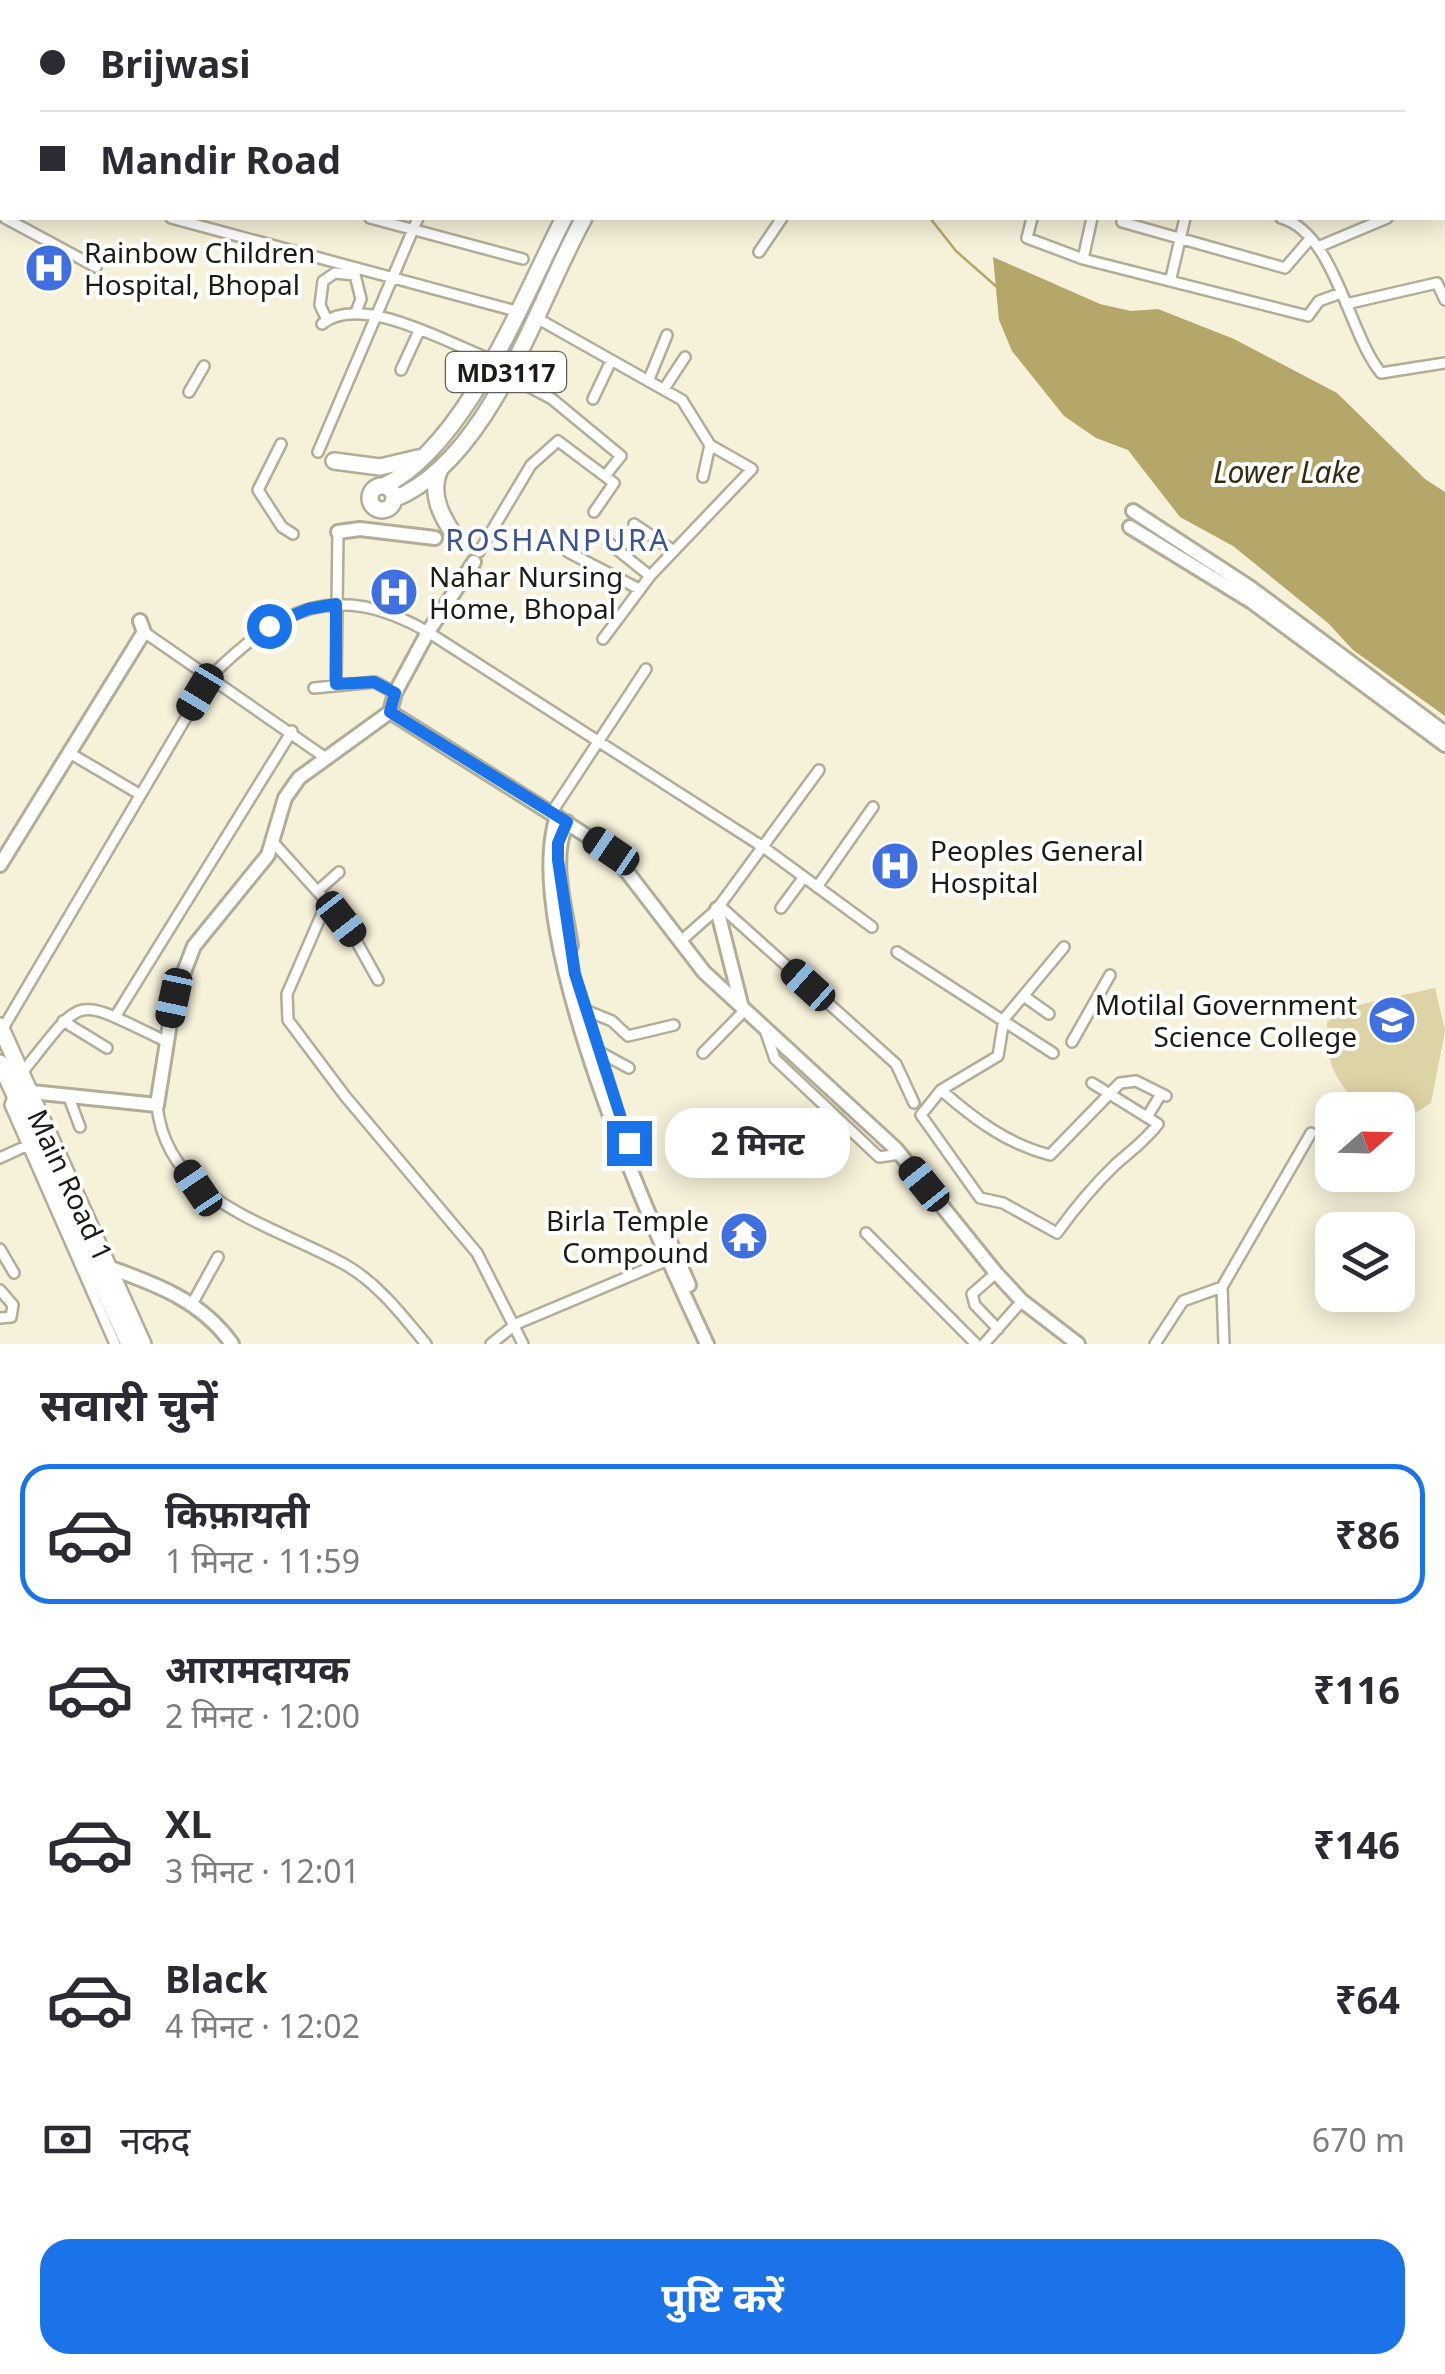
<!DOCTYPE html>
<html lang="hi">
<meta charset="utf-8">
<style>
:root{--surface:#fff;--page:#f2f2f3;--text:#2b2b33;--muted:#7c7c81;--line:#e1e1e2;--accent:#1a73e8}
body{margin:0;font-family:"Noto Sans","Noto Sans Devanagari",sans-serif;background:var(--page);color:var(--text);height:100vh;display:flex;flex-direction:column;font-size:38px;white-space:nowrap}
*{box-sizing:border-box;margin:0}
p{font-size:32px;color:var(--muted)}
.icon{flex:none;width:55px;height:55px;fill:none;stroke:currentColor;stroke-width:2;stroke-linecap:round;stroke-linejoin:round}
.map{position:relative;height:1344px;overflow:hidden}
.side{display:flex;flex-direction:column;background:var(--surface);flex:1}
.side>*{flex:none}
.hud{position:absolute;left:0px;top:0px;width:1445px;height:220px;box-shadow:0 5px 25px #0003;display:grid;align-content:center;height:220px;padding:0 40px;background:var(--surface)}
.needle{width:65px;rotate:70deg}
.controls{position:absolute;left:1315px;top:1092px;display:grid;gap:20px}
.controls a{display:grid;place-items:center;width:100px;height:100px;border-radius:20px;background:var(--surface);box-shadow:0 5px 25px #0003;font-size:50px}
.end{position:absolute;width:45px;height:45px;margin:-22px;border:12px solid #1a73e8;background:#fff;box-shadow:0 0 0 5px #fff}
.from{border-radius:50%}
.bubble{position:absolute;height:70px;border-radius:30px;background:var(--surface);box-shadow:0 5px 25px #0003;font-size:32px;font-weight:700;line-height:70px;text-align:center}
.car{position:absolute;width:30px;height:60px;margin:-30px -15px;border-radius:12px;box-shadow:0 0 8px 2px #0007;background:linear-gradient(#222 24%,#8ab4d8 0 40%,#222 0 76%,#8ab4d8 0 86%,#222 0)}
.hud b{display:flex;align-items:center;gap:35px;height:95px;font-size:38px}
.hud b+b{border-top:2px solid var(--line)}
.hud i{width:25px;height:25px;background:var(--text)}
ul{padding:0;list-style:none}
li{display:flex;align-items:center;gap:30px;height:140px;margin:0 20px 15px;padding:0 20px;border:5px solid transparent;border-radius:30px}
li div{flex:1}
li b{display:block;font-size:38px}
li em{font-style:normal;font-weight:700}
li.current{border-color:var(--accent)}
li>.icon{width:90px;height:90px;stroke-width:1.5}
h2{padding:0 40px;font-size:45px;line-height:120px}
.pay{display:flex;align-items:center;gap:25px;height:110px;padding:0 40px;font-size:38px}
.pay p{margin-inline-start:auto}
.cta{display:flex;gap:20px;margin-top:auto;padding:20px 40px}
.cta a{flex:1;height:115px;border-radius:30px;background:var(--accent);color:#fff;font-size:40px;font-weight:700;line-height:115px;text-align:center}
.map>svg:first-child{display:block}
.green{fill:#ded3a4}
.water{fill:#b5a76a}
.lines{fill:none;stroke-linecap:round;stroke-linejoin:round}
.stream{stroke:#b5a76a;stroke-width:2.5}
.street-casing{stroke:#b2ad97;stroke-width:14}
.secondary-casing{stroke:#b2ad97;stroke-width:18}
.primary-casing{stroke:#b2ad97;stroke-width:20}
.street{stroke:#fff;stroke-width:9}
.secondary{stroke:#fff;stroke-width:12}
.primary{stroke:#fff;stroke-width:15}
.route{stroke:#1a73e8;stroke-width:12}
.labels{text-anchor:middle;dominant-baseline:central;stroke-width:8;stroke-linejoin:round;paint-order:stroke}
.shield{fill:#fff;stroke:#615f5a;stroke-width:2.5}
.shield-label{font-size:25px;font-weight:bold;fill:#1d1b13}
.poi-label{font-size:28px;fill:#1d1b13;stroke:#fff;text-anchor:start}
.street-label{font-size:28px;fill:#1d1b13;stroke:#fff}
.water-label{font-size:30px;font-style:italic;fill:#342d11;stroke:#fff}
.neighbourhood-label{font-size:30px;letter-spacing:2.5px;fill:#3a548e;stroke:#fff}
</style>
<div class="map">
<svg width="1445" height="1344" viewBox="0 0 1445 1344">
<rect width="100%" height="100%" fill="#f6f1d9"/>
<!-- green -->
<path class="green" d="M1435 988 1445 1031 1431 1103 1398 1124V1110H1362C1332 1072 1328 1071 1327 1022L1344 1008Z"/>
<!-- water -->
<path class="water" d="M993 257 1100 304 1131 311 1158 309 1234 339 1337 393 1425 479 1445 492V716L1353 650 1328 623 1233 546 1180 517 1128 450 1096 438 1064 416 1012 351 999 320Z"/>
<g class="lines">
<!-- stream -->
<path class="stream" d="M698 0 701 2
M930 218 956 251 998 288"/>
<!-- street casing -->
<g class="street-casing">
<path id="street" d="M123 0 127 2
M1105 0 1129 2
M1340 0 1341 2
M87 2 91 0
M1071 2V0
M1184 2V0
M1433 2 1445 1
M0 47 2 46
M1442 201H1445
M5 218 96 267
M171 218 516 311
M370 218 523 259
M1032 218 1027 238 1083 259 1308 316 1319 301 1341 293
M1281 218C1335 233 1348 333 1381 373L1445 363
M1122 222 1285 268 1310 239
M1318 247 1387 218
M759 252 782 218
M1083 259 1092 218
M1171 278 1185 218
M1346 304 1437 283 1445 300
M327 320 320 305 323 281 335 273 355 275 361 299 356 312
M542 321 682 400 710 445 752 469 650 576 603 639
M322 324C360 293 444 341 485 357
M401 370 419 331
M649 379 667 335
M522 383 552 399 621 456 605 476
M664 389 685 357
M189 392 204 366
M593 399 611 361
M281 444 258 490 282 527 293 534
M318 452 418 218
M703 477 710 445
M634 524 674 551
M609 543 650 576
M479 552 531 465 558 441 614 483 594 512
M568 552 639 589
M144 632 323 756
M336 684 338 532
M314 688 375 682 395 693
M68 752 139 794
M552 812 646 669
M273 842 327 902 287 994 288 1020 345 1096 477 1253 523 1344
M817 887 873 807
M320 889 339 872
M327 902 354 937 378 980
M720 906 896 1064 914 1103
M781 908 804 877
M682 940 717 909 819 770
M1064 947 1004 1019 998 1056 941 1090 921 1115 980 1198 1003 1203 1057 1233C1075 1208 1094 1185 1116 1164 1132 1150 1145 1141 1158 1124L1092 1083
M897 952 1053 1053
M1025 997 1049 1014
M585 1010 612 1021 628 1036 674 1025
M115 1017 292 731
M63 1021 107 1048
M2 1030 210 677C280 608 335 579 428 632L763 847 872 927
M765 1030 775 1059 879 1157 900 1154
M1072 1042 1110 975
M596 1050 629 1068
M703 1053 745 1010
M21 1074C86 993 71 996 165 1041
M941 1090C974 1119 1007 1144 1050 1155L1120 1083 1136 1081 1166 1096
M14 1094 10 1105 115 1344
M68 1095 80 1127
M157 1105C166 1202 272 1224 344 1264 378 1283 402 1315 426 1344
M1147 1117 1161 1094
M0 1158 26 1146
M866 1233 976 1344
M0 1249 14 1273
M996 1273 972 1294 975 1305 998 1329
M0 1290 13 1305 11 1317 0 1318
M192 1304 218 1257
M491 1344 516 1324 668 1260
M984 1344 1022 1301
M1155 1344 1183 1301 1222 1287
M1224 1344 1222 1287 1311 1133"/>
</g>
<!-- secondary casing -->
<g class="secondary-casing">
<path id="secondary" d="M1133 511 1251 588 1445 733
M1130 527 1252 602 1445 745
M338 532 360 529 435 538
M390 712 611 851 704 972 896 1149 996 1273 1022 1301 1078 1344
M557 816C519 932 654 1232 707 1344
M567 822C550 861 565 905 571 946
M0 865 144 632 140 621
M717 909 741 1004
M22 1091 157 1105 174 998 194 946 268 855 285 798 299 778 390 712 395 693 428 632 474 562
M667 1235 689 1285
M108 1267C156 1284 202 1301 232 1344"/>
</g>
<!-- primary casing -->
<g class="primary-casing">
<path id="primary" d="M689 2 691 0
M711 2 713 0
M334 461 380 467 418 458
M440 469C429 493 441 516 455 536
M384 486C467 445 523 297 564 218
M370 498a12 12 0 1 1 24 0a12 12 0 1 1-24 0Z
M394 499C490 460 537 303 584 218
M0 1026 143 1344
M0 1063 129 1344"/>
</g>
<!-- street -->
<use href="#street" class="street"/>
<!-- secondary -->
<use href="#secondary" class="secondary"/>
<!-- primary -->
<use href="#primary" class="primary"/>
</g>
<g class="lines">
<!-- route -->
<path class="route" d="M269 626 308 609 336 604V684L374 682 395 693 390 712 567 822 558 843V860L575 974 629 1143"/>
</g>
<!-- icons -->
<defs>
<g id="hospital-disc" transform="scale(2.5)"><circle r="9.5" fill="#406fe0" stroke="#fff"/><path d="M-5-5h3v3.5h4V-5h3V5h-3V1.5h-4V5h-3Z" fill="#fff"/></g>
<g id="university-disc" transform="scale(2.5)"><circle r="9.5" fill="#406fe0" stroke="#fff"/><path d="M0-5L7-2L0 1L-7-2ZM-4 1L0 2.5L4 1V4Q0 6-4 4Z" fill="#fff"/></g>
<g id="temple-disc" transform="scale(2.5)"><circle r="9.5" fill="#406fe0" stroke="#fff"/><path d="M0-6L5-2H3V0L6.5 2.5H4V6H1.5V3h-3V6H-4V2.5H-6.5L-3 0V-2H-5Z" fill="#fff"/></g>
</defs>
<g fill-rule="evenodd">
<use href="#hospital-disc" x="49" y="268"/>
<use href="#hospital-disc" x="394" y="592"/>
<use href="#hospital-disc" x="895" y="866"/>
<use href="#university-disc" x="1392" y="1020"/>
<use href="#temple-disc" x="744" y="1236"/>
</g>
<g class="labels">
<!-- shield labels -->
<rect class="shield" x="446" y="352" width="120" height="40" rx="8"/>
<g class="shield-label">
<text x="506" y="372">MD3117</text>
</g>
<!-- poi labels -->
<g class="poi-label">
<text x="84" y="252">Rainbow Children<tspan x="84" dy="32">Hospital, Bhopal</tspan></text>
<text x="429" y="576">Nahar Nursing<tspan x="429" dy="32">Home, Bhopal</tspan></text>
<text x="930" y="850">Peoples General<tspan x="930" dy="32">Hospital</tspan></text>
<text x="1357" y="1004" text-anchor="end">Motilal Government<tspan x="1357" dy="32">Science College</tspan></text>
<text x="709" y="1220" text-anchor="end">Birla Temple<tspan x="709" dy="32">Compound</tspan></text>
</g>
<!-- street labels -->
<g class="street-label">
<text transform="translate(71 1185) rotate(65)">Main Road 1</text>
</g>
<!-- water labels -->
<g class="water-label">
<text x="1287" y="471">Lower Lake</text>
</g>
<!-- neighbourhood labels -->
<g class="neighbourhood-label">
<text x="558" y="539">ROSHANPURA</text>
</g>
</g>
</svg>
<div class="controls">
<a><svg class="needle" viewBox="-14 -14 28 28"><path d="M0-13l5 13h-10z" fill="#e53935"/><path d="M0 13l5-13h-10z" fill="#7c7c81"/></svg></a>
<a><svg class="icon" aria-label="layers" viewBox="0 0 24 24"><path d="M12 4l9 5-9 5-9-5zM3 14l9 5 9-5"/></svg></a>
</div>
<i class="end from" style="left:269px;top:626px"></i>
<i class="end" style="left:629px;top:1143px"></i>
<div class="bubble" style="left:665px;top:1108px;width:185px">2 मिनट</div>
<i class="car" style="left:200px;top:692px;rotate:211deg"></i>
<i class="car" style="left:611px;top:851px;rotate:304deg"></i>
<i class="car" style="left:341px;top:919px;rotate:142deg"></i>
<i class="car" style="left:808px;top:985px;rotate:312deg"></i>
<i class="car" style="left:174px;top:998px;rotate:192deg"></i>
<i class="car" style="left:924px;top:1184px;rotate:321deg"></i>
<i class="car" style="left:198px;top:1188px;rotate:326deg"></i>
<div class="hud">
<b><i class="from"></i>Brijwasi</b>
<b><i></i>Mandir Road</b>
</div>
</div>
<section class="side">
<h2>सवारी चुनें</h2>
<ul>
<li class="current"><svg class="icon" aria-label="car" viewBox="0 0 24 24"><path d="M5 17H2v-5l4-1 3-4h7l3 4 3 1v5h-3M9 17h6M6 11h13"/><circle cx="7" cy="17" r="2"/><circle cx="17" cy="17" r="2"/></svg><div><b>किफ़ायती</b><p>1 मिनट · 11:59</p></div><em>₹86</em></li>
<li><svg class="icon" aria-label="car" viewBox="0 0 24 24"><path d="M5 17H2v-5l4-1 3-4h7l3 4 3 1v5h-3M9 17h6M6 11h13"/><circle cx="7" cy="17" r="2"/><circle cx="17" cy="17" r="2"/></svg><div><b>आरामदायक</b><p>2 मिनट · 12:00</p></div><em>₹116</em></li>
<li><svg class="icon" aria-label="car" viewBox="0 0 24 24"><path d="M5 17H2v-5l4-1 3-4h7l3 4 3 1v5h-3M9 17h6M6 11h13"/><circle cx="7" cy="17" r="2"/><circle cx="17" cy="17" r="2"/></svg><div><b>XL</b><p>3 मिनट · 12:01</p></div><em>₹146</em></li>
<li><svg class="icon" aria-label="car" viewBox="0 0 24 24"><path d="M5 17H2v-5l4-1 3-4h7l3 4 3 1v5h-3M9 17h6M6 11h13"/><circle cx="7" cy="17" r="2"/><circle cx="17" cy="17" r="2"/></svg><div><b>Black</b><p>4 मिनट · 12:02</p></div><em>₹64</em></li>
</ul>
<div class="pay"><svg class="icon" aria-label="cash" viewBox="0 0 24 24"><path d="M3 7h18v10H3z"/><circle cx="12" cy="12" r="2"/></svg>नकद<p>670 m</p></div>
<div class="cta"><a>पुष्टि करें</a></div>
</section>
